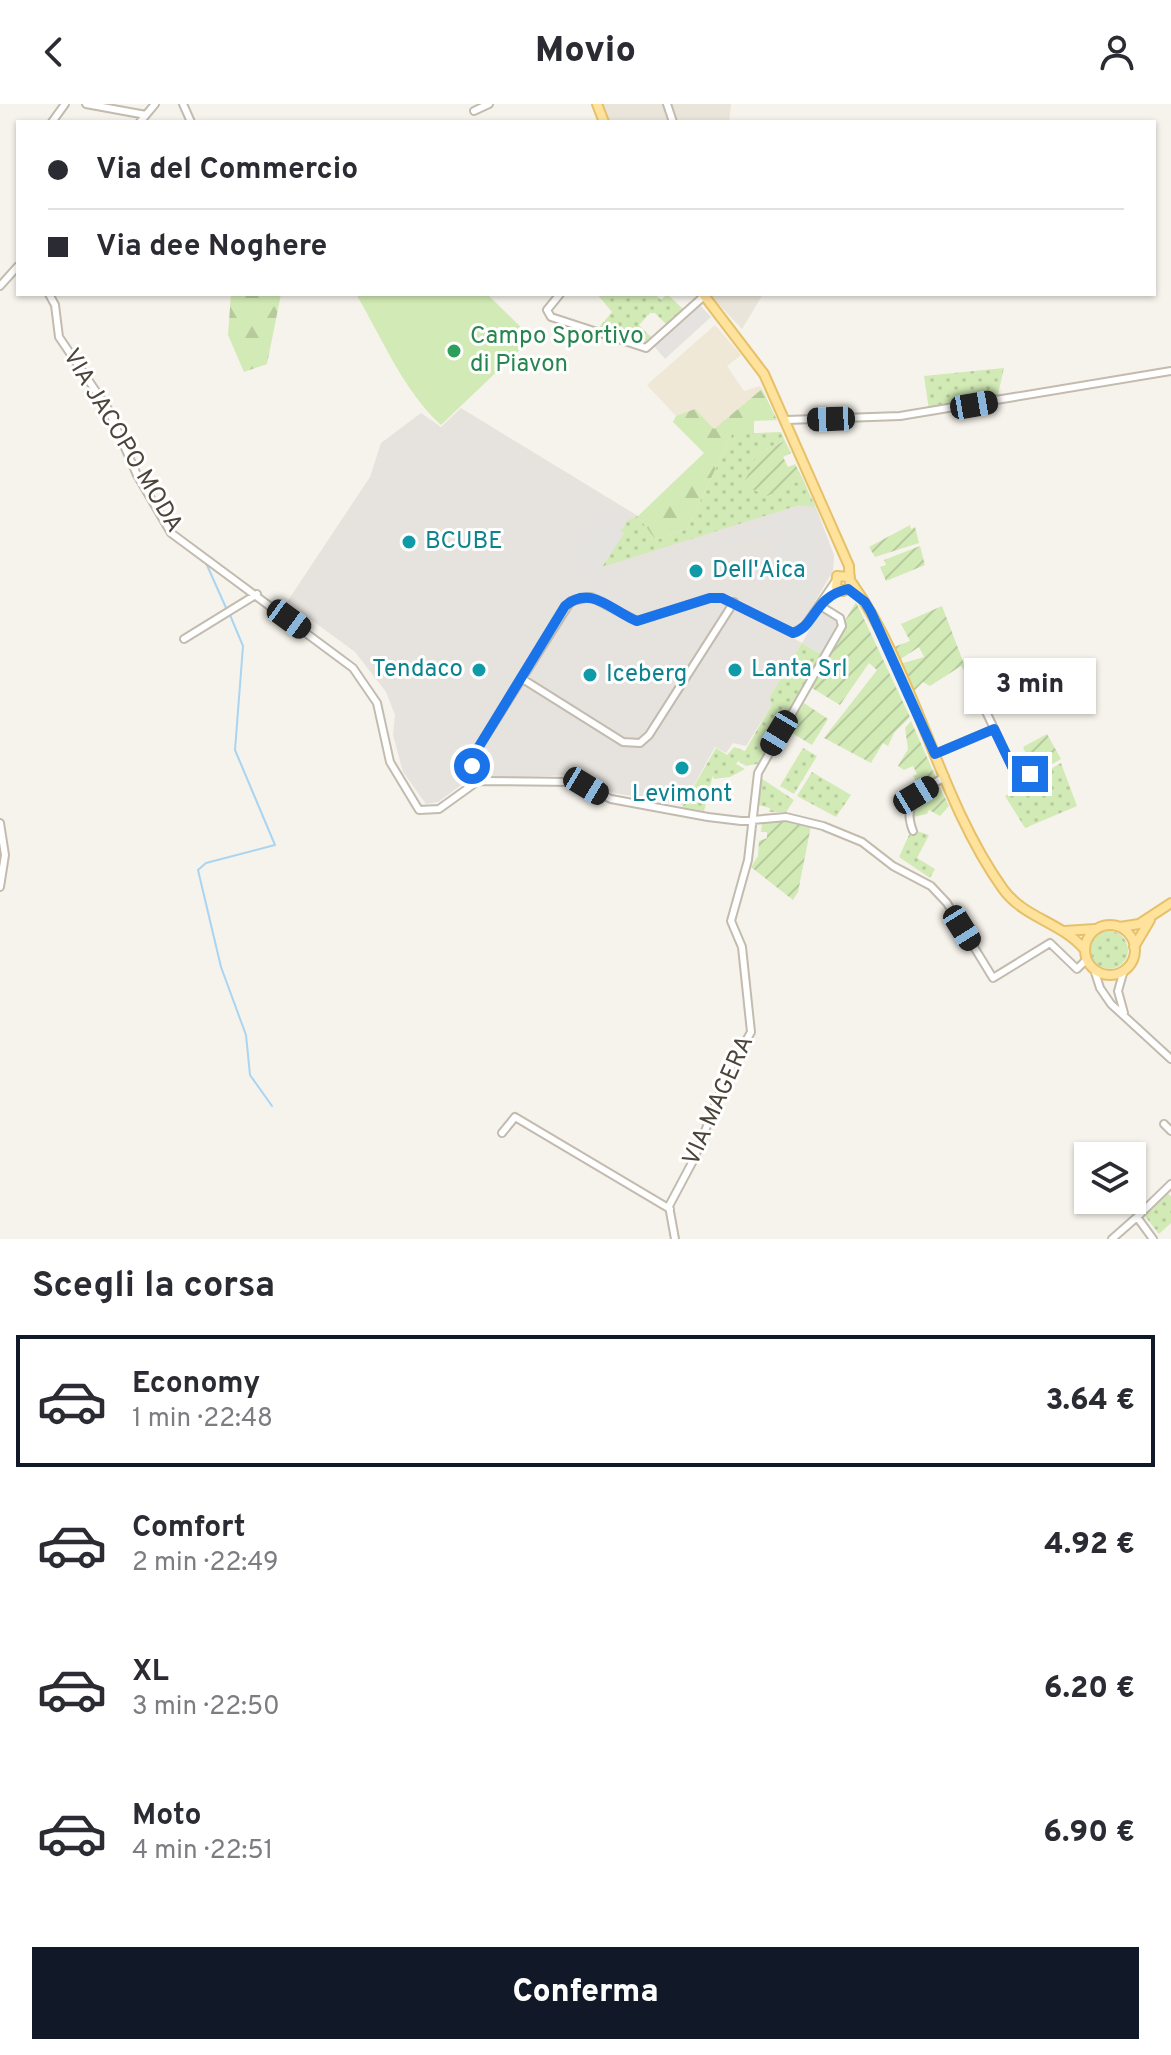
<!DOCTYPE html>
<html lang="it">
<meta charset="utf-8">
<style>
:root{--surface:#fff;--page:#f7f7f7;--text:#2b2b33;--muted:#7c7c81;--line:#e1e1e2;--accent:#111827}
body{margin:0;font-family:Overpass,sans-serif;background:var(--page);color:var(--text);height:100vh;display:flex;flex-direction:column;font-size:30px;white-space:nowrap}
*{box-sizing:border-box;margin:0}
p{font-size:26px;color:var(--muted)}
.icon{flex:none;width:44px;height:44px;fill:none;stroke:currentColor;stroke-width:2;stroke-linecap:round;stroke-linejoin:round}
.map{position:relative;height:1135px;overflow:hidden}
.sheet{display:flex;flex-direction:column;background:var(--surface);flex:1}
.sheet>*{flex:none}
.hud{position:absolute;left:16px;top:16px;width:1140px;height:176px;border-radius:0px;box-shadow:0 2px 6px #0004;display:grid;align-content:center;height:176px;padding:0 32px;background:var(--surface)}
.controls{position:absolute;left:1074px;top:1038px;display:grid;gap:16px}
.controls a{display:grid;place-items:center;width:72px;height:72px;border-radius:0px;background:var(--surface);box-shadow:0 2px 6px #0004;font-size:40px}
.end{position:absolute;width:36px;height:36px;margin:-18px;border:10px solid #1a73e8;background:#fff;box-shadow:0 0 0 4px #fff}
.from{border-radius:50%}
.bubble{position:absolute;height:56px;border-radius:0px;background:var(--surface);box-shadow:0 2px 6px #0004;font-size:26px;font-weight:800;line-height:56px;text-align:center}
.car{position:absolute;width:24px;height:48px;margin:-24px -12px;border-radius:10px;box-shadow:0 0 6px 2px #0007;background:linear-gradient(#222 24%,#8ab4d8 0 40%,#222 0 76%,#8ab4d8 0 86%,#222 0)}
.hud b{display:flex;align-items:center;gap:28px;height:76px;font-size:30px}
.hud b+b{border-top:2px solid var(--line)}
.hud i{width:20px;height:20px;background:var(--text)}
ul{padding:0;list-style:none}
li{display:flex;align-items:center;gap:24px;height:132px;margin:0 16px 12px;padding:0 16px;border:4px solid transparent;border-radius:0px}
li div{flex:1}
li b{display:block;font-size:30px}
li em{font-style:normal;font-weight:800}
li.active{border-color:var(--accent)}
li>.icon{width:72px;height:72px;stroke-width:1.5}
h2{padding:0 32px;font-size:36px;line-height:96px}
.button{display:flex;gap:16px;margin-top:auto;padding:16px 32px}
.button a{flex:1;height:92px;border-radius:0px;background:var(--accent);color:#fff;font-size:32px;font-weight:800;line-height:92px;text-align:center}
header{display:flex;justify-content:space-between;align-items:center;height:104px;padding:0 32px;background:var(--surface);font-size:36px;font-weight:800}
.map>svg:first-child{display:block}
.residential{fill:#eae5da}
.industrial{fill:#e6e2dd}
.education{fill:#efe8d6}
.grass{fill:url(#grass-dots)}
.forest{fill:url(#forest-firs)}
.garden{fill:url(#garden-furrows)}
.pitch{fill:#d2eab5}
.parking{fill:#e5e3e0}
.lines{fill:none;stroke-linecap:round;stroke-linejoin:round}
.stream{stroke:#a9d4f2;stroke-width:2}
.minor-casing{stroke:#c2bbae;stroke-width:10}
.major-casing{stroke:#e6c16a;stroke-width:12}
.minor{stroke:#fff;stroke-width:6}
.major{stroke:#ffe39c;stroke-width:8}
.route{stroke:#1a73e8;stroke-width:10}
.leisure-dot{fill:#2e9e5b;stroke:#fff;stroke-width:3}
.culture-dot{fill:#0f9aa8;stroke:#fff;stroke-width:3}
.labels{text-anchor:middle;dominant-baseline:central;stroke-width:6;stroke-linejoin:round;paint-order:stroke}
.leisure-label{font-size:24px;fill:#27864d;stroke:#fff;text-anchor:start}
.street-label{font-size:24px;fill:#4b4439;stroke:#fff}
.culture-label{font-size:24px;fill:#0d838f;stroke:#fff;text-anchor:start}
</style>
<header><svg class="icon" aria-label="back" viewBox="0 0 24 24"><path d="M15 5l-7 7 7 7"/></svg>Movio<svg class="icon" aria-label="person" viewBox="0 0 24 24"><circle cx="12" cy="8" r="4"/><path d="M4 21q1-7 8-7t8 7"/></svg></header>
<div class="map">
<svg width="1171" height="1135" viewBox="0 0 1171 1135">
<defs>
<pattern id="grass-dots" width="8" height="8" patternUnits="userSpaceOnUse" patternTransform="scale(2)"><rect width="8" height="8" fill="#d2eab5"/><path d="M2 2h.1M6 6h.1" fill="none" stroke="#b6ca9c" stroke-width="1.8" stroke-linecap="round"/></pattern>
<pattern id="forest-firs" width="22" height="20" patternUnits="userSpaceOnUse" patternTransform="scale(2)"><rect width="22" height="20" fill="#d2eab5"/><path d="M5 1l3.5 6h-7zM16 11l3.5 6h-7z" fill="#b6ca9c"/></pattern>
<pattern id="garden-furrows" width="10" height="10" patternUnits="userSpaceOnUse" patternTransform="scale(2)"><rect width="10" height="10" fill="#d2eab5"/><path d="M-1 1l2-2M0 10L10 0M9 11l2-2" fill="none" stroke="#b6ca9c"/></pattern>
</defs>
<rect width="100%" height="100%" fill="#f6f3ec"/>
<!-- residential -->
<path class="residential" d="M601 0H731L729 18H608Z
M709 190H763L742 225Z"/>
<!-- industrial -->
<path class="industrial" d="M461 304 638 412 656 436 812 393 834 451 833 467 793 534 802 539 770 592 771 602 746 642 733 639 726 649 715 643 683 701 609 688 581 674 567 671 468 676 438 698 426 700 403 668 393 631 395 611 386 588 355 548 287 498 370 373 381 339 421 309 441 323Z"/>
<!-- education -->
<path class="education" d="M715 221 741 251 727 262 744 287 760 282 762 285 714 325 695 306 676 312 647 281Z"/>
<!-- grass -->
<path class="grass" d="M597 190H655L661 196 667 190 683 205 667 221 655 209H650L639 221 652 234 645 239 597 226 612 208Z
M1004 264 997 295 929 306 924 272Z
M781 328 785 337 758 349 767 391 803 375 815 403 799 401 602 463 623 430 620 427 627 417 638 412 656 436 687 425 732 330Z
M802 539 824 552 762 659 746 662 738 657 736 660 745 665 730 673 714 675 713 671 704 707 682 703 716 644 727 651 734 643 745 647 771 602 770 592Z
M803 644 817 652 794 690 780 682Z
M1061 659 1077 702 1025 724 1005 692Z
M812 668 851 691 836 713 797 692Z
M758 672 794 696 786 708H769L770 704 753 700Z
M917 727 929 731 917 754 935 765 930 774 899 753 909 731Z
M1090 846a19 19 0 1 1 38 0a19 19 0 1 1-38 0Z
M1167 1088 1171 1093V1119L1159 1130 1144 1111Z"/>
<!-- forest -->
<path class="forest" d="M231 190H281L267 260 244 268 228 231Z
M762 285 777 316 754 317V330H732L687 425 656 436 638 412 704 349 673 318 676 312 695 305 714 325Z"/>
<!-- garden -->
<path class="garden" d="M785 337 791 349 783 353 788 363 795 360 803 375 767 392 743 381 758 349Z
M910 421 911 425 915 423 919 439 875 453 869 443Z
M920 442 925 461 886 477 880 463 886 461 884 456Z
M856 498 910 613 894 629 888 642 883 639 871 659 824 634 877 566 869 559 840 601 807 581Z
M942 502 969 573 961 562 930 582 923 578 914 587 900 560 924 553 919 543 899 556 894 543 910 537 901 520Z
M804 599 828 615 812 641 787 626Z
M911 617 937 676 913 688 916 677 913 672 917 670 913 662 904 666 898 662 908 645 905 624Z
M1047 630 1061 655 1035 670 1023 643Z
M937 678 949 702 940 712 929 706 927 710 913 713 910 702Z
M775 715 811 722 798 788 793 796 751 763 758 752 759 737 767 734V728H761L762 719Z"/>
<!-- pitch -->
<path class="pitch" d="M356 190H487L532 234 441 321C403 286 382 234 356 190Z"/>
<!-- parking -->
<path class="parking" d="M698 199 711 213 665 255 653 241Z
M602 402 627 417 621 427 624 429 602 463 613 498 605 494 599 475 572 459 567 466 564 464 588 425 591 427 588 423Z
M813 406 831 456 814 486 813 501 798 490 793 477 784 479 769 430 710 447 707 438Z
M822 503 842 517 824 552 802 539Z"/>
<g class="lines">
<!-- stream -->
<path class="stream" d="M206 459 227 506
M230 511 243 542 235 646 275 741 206 759 198 766 221 863 246 931 250 971 272 1002"/>
<!-- minor casing -->
<g class="minor-casing">
<path id="minor" d="M86 0 146 11
M183 0 191 18
M667 0 673 18
M474 7 489 0
M52 18 65 0
M140 18 155 0
M0 182 18 162
M49 190 55 201 59 233 108 305 137 371 171 429 353 564 377 599 390 658 419 706 439 705 478 677 574 678 611 695 708 713 741 717 786 713 823 722 862 738 893 762 931 782 947 799 993 874 1050 839 1077 865 1087 855
M560 190 547 206 551 213 646 244 704 192
M787 316 900 312 1171 267
M184 535 257 490
M521 574 623 638 640 639 649 631 734 498
M971 576 1017 673 1022 676 1030 672 1028 663
M935 650 994 625
M472 662 475 649 571 497 591 493 637 517 710 494H722L793 529 804 523 835 478
M0 719 5 751 0 783
M913 727C901 697 921 686 945 673
M1094 865 1100 884 1111 900 1171 955
M1124 866 1118 887 1124 909
M1164 1020 1171 1027
M502 1029 515 1013 670 1105
M675 1135 669 1102 694 1055 727 971 751 928 742 843 731 817 748 756 758 669 842 522 840 514 819 501
M1112 1135 1137 1113
M1153 1135 1137 1113 1171 1080"/>
</g>
<!-- major casing -->
<g class="major-casing">
<path id="major" d="M597 0 604 18
M703 190 764 270 849 462 850 484 843 487 836 483 837 472 850 473
M852 479C917 572 937 692 1003 785 1025 815 1062 818 1085 846
M1085 846a25 25 0 1 1 50 0a25 25 0 1 1-50 0Z
M1120 823 1139 820 1171 799
M1065 827 1095 825
M1134 843 1150 816"/>
</g>
<!-- minor -->
<use href="#minor" class="minor"/>
<!-- major -->
<use href="#major" class="major"/>
</g>
<g class="lines">
<!-- route -->
<path class="route" d="M472 662 475 649 565 502C591 480 612 507 637 517L710 494H722L793 529C816 522 813 493 848 485L865 498 871 508 935 650 994 625 1017 673 1022 676 1030 670"/>
</g>
<!-- markers -->
<circle class="leisure-dot" cx="454" cy="247" r="8"/>
<g class="culture-dot">
<circle cx="409" cy="438" r="8"/>
<circle cx="696" cy="467" r="8"/>
<circle cx="479" cy="566" r="8"/>
<circle cx="735" cy="566" r="8"/>
<circle cx="590" cy="571" r="8"/>
<circle cx="682" cy="664" r="8"/>
</g>
<g class="labels">
<!-- leisure labels -->
<g class="leisure-label">
<text x="470" y="233">Campo Sportivo<tspan x="470" dy="28">di Piavon</tspan></text>
</g>
<!-- street labels -->
<g class="street-label">
<text transform="translate(122 337) rotate(59)">VIA JACOPO MODA</text>
<text transform="translate(719 997) rotate(-66)">VIA MAGERA</text>
</g>
<!-- culture labels -->
<g class="culture-label">
<text x="425" y="438">BCUBE</text>
<text x="712" y="467">Dell'Aica</text>
<text x="463" y="566" text-anchor="end">Tendaco</text>
<text x="751" y="566">Lanta Srl</text>
<text x="606" y="571">Iceberg</text>
<text x="682" y="691" text-anchor="middle">Levimont</text>
</g>
</g>
</svg>
<div class="controls">
<a><svg class="icon" aria-label="layers" viewBox="0 0 24 24"><path d="M12 4l9 5-9 5-9-5zM3 14l9 5 9-5"/></svg></a>
</div>
<i class="end from" style="left:472px;top:662px"></i>
<i class="end" style="left:1030px;top:670px"></i>
<div class="bubble" style="left:964px;top:554px;width:132px">3 min</div>
<i class="car" style="left:974px;top:301px;rotate:80deg"></i>
<i class="car" style="left:831px;top:315px;rotate:268deg"></i>
<i class="car" style="left:289px;top:515px;rotate:126deg"></i>
<i class="car" style="left:779px;top:629px;rotate:211deg"></i>
<i class="car" style="left:586px;top:682px;rotate:121deg"></i>
<i class="car" style="left:916px;top:691px;rotate:59deg"></i>
<i class="car" style="left:962px;top:824px;rotate:148deg"></i>
<div class="hud">
<b><i class="from"></i>Via del Commercio</b>
<b><i></i>Via dee Noghere</b>
</div>
</div>
<section class="sheet">
<h2>Scegli la corsa</h2>
<ul>
<li class="active"><svg class="icon" aria-label="car" viewBox="0 0 24 24"><path d="M5 17H2v-5l4-1 3-4h7l3 4 3 1v5h-3M9 17h6M6 11h13"/><circle cx="7" cy="17" r="2"/><circle cx="17" cy="17" r="2"/></svg><div><b>Economy</b><p>1 min · 22:48</p></div><em>3.64 €</em></li>
<li><svg class="icon" aria-label="car" viewBox="0 0 24 24"><path d="M5 17H2v-5l4-1 3-4h7l3 4 3 1v5h-3M9 17h6M6 11h13"/><circle cx="7" cy="17" r="2"/><circle cx="17" cy="17" r="2"/></svg><div><b>Comfort</b><p>2 min · 22:49</p></div><em>4.92 €</em></li>
<li><svg class="icon" aria-label="car" viewBox="0 0 24 24"><path d="M5 17H2v-5l4-1 3-4h7l3 4 3 1v5h-3M9 17h6M6 11h13"/><circle cx="7" cy="17" r="2"/><circle cx="17" cy="17" r="2"/></svg><div><b>XL</b><p>3 min · 22:50</p></div><em>6.20 €</em></li>
<li><svg class="icon" aria-label="car" viewBox="0 0 24 24"><path d="M5 17H2v-5l4-1 3-4h7l3 4 3 1v5h-3M9 17h6M6 11h13"/><circle cx="7" cy="17" r="2"/><circle cx="17" cy="17" r="2"/></svg><div><b>Moto</b><p>4 min · 22:51</p></div><em>6.90 €</em></li>
</ul>
<div class="button"><a>Conferma</a></div>
</section>
